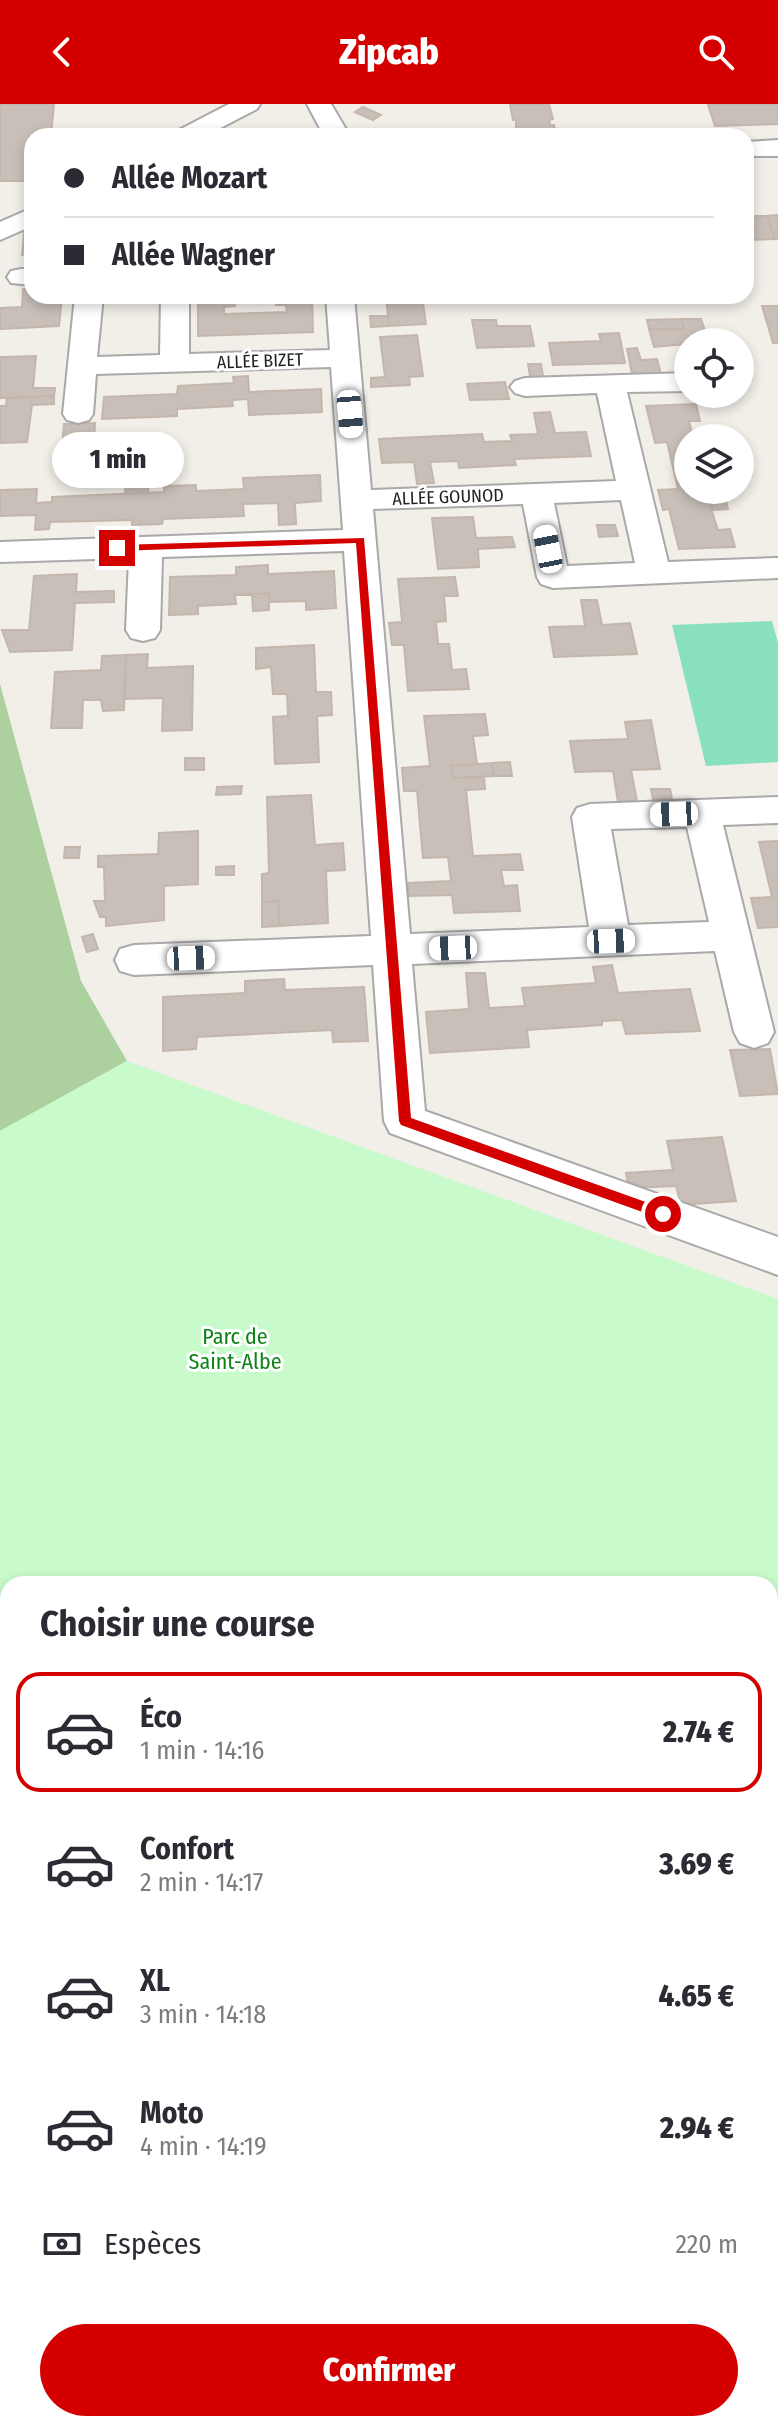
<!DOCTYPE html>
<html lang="fr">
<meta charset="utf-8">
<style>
:root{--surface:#fff;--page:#f2f2f3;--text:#2b2b33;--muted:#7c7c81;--line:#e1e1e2;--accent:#d40000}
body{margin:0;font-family:"Fira Sans Condensed",sans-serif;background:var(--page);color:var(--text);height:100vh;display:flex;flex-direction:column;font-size:30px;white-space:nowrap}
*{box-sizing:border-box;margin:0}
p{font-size:26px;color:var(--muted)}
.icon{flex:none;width:44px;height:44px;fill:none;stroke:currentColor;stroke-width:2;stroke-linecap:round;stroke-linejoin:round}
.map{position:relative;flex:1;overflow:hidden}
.drawer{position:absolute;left:0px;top:1472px;width:778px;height:856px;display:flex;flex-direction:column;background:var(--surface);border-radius:24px 24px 0 0;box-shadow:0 4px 12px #0003}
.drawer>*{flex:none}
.top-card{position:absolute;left:24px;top:24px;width:730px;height:176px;border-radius:24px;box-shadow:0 4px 12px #0003;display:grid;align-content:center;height:176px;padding:0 40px;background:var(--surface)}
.tools{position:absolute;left:674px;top:224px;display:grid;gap:16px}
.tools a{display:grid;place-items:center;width:80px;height:80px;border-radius:50%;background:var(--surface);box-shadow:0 4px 12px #0003;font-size:40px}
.end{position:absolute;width:36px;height:36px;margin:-18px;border:10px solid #d40000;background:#fff;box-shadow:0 0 0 4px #fff}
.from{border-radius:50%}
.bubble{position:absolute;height:56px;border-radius:28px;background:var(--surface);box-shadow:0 4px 12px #0003;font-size:26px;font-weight:800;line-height:56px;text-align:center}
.car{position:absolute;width:24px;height:48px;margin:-24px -12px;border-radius:10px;box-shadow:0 0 6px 2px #0007;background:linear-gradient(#fff 24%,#345 0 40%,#fff 0 76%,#345 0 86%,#fff 0)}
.top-card b{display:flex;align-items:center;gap:28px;height:76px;font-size:30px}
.top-card b+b{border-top:2px solid var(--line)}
.top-card i{width:20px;height:20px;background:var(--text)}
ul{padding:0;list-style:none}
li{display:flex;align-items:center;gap:24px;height:120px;margin:0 16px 12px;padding:0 24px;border:4px solid transparent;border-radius:24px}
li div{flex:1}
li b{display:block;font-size:30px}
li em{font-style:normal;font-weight:800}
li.on{border-color:var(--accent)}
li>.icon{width:72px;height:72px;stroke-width:1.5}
h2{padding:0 40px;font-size:36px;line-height:96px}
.pay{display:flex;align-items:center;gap:20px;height:88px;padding:0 40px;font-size:30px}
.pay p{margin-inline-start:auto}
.cta{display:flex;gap:16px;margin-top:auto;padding:16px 40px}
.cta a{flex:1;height:92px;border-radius:48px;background:var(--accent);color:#fff;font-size:32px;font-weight:800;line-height:92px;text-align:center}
header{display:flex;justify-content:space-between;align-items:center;height:104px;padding:0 40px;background:var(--accent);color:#fff;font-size:36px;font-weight:800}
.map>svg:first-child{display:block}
.forest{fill:#add19e}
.park{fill:#c8facc}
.pitch{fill:#88e0be}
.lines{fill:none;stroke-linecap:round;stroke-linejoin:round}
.stream{fill:#aad3df;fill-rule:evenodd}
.building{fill:#c7bfb8;stroke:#c4b6ab;stroke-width:2}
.minor-casing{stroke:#a9a9a9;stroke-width:4}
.minor{fill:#fff;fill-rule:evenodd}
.route{fill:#d40000}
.labels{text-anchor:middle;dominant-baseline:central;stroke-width:6;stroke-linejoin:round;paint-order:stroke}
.far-street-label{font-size:18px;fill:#222;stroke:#fff}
.park-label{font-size:22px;fill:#0c8416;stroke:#fff}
</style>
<header><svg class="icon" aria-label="back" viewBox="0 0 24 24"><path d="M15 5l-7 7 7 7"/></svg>Zipcab<svg class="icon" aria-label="search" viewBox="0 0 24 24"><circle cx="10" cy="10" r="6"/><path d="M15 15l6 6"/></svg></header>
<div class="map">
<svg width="778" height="2328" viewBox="0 0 778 2328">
<rect width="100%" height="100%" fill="#f2efe9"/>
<!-- forest -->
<path class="forest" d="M0 580 81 877 127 957 0 1027Z"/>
<!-- park -->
<path class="park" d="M127 957 778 1195V2328H152L153 2320H770V1480H8V1922L0 1918V1027Z"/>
<!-- pitch -->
<path class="pitch" d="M772 517 778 539V658L706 662 672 521Z"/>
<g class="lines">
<!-- stream -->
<path class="stream" d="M770 2222H778V2242H770Z"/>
</g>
<!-- building -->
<path class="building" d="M0 0H54L51 32H32V77H0Z
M510 0H549L553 15 549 16 550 21H554L556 32H516V16H513Z
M741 0H778V20L715 22 708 1Z
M363 3 381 11 373 16 355 8Z
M778 111V135H775L767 112Z
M746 112H767L775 135 746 136Z
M24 129H32V150L22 151Z
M23 185H32V192H37V195L62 194 59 222 0 225V204L22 203Z
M386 192H422L426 220 389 222Z
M312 193 313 228 198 232V196L235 195V202L224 203V210L287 208 286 201H276V194Z
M762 202H778V239H773Z
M370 212H388L389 222 371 223Z
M681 215 684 225H649L647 216Z
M681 215H701L709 238 654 243 649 225H684Z
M472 216H496L497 222H530L534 242 477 244Z
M619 229 625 259 553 261 549 239 601 237 599 230Z
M417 231 423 272 409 273 410 281 371 283V274L385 273 380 233Z
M637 244 641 256 657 255 662 274 633 275 627 245Z
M36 252 33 284H55L54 292 0 294V253Z
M528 260H541L544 277 531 278Z
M248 272 249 288 321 285 322 308 249 311 248 295 232 296 233 302 177 305V312L102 315 104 293 177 290 178 282 234 279 233 273Z
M505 278 509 295 470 296 467 280Z
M54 292V300L32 301 27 338 0 339V302H6L7 294Z
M696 300 700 317H689L693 334H688V386H705L718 426 730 425 735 443 679 445 669 405 663 406 658 386 678 385 667 338 655 339 646 302Z
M550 308 555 329 586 328 591 352 514 355 516 361 459 364 458 357 430 358 434 379 417 380 414 358 382 359 379 335 482 330 484 338 512 337 510 331 538 330 534 309Z
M95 319 94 342 62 343 64 320Z
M320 371 321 397 295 399 296 420 279 421 278 399 243 400 244 412 163 415 162 420 132 421V416L50 418 49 425 35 426 36 411 0 412V386L37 385 36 399 52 398V393L164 388V382L196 381V387L244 385 243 374Z
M149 375 148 389 125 390 126 376Z
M725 393 728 405 713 406 710 394Z
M473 413 476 434 512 433 515 443 478 445 479 463 438 465 432 414Z
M597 421H615L618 432 599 433Z
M268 461V470L334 467 336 504 306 506V497L269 498V489L235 491 236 500 198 502V510L169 511 170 473 236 471V463Z
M77 470 76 488 114 487V498L75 499 72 546 10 548 2 526H29L34 472Z
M455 473 458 492H444L446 517 436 518 438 540H449L452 566 466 565 469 585 408 587 404 541H392L389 519 402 518 398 475Z
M269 489V506L253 507 252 490Z
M581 496H597L602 521 630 519 637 550 554 553 549 523 585 522Z
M314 541 316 588H331L332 611 317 612 319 658 275 660 273 613 288 612 287 590H273L271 563 256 565V544Z
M148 550 147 564 193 562 192 626 162 627 163 594 124 595 126 551Z
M126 551 124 606 103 607 101 596H83L82 624H51L55 568 101 566 102 552Z
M485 610 488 631 473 632 477 660 451 662 453 674 484 673 485 685 466 686 473 752 520 750 523 766H501L504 782 517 781 520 807 454 809 452 791 409 792 408 779 451 777 448 753 423 754 417 687H404L402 664 430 662 424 612Z
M651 616 660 665 631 666 637 697 618 698 613 667 575 668 570 637 628 635 625 618Z
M185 654H204V666H185Z
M510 658 512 672H494L492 659Z
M492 659 494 672 453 674 451 662Z
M242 682 241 690 216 691 217 683Z
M651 685H670L672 695 653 696Z
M311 691 315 741 343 739 345 766 326 767 328 819 279 822V797L262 798V770L269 769 267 693Z
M198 727V780L164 782V816L106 822V813H100L94 797H105L104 763H98V752L158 750 159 729Z
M778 737V823L758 824 751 794 772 793 759 738Z
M65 743H80L79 754H64Z
M234 762V771H216V763Z
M279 797V822L262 823V798Z
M93 830 98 845 87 848 82 833Z
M612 861 618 889 690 885 700 927 626 930 622 916 602 917V921L527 926 529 943 430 949 426 908 469 905 466 869H485L489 904 525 902 522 884 596 879 593 863Z
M284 875 285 886 364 883 368 937 333 938 332 926 197 933 196 945 163 947V893L245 889V877Z
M770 945 778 990 740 992 730 946Z
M722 1033 736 1097 681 1101 676 1082 629 1084 626 1069 673 1066 667 1037Z
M0 2086 8 2087V2178H0Z"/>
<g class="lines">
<!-- minor casing -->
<g class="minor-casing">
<path id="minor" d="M229 0H260L257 5 205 32H173L177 27Z
M307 0H331L350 32H324Z
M778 36V52H746V38Z
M32 104V122L0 136V118Z
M21 165H32V181L11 179 7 173 11 167Z
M75 192H103L97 253 160 251 161 192H189V250L330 246 326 192H354L371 386 616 377 597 289 525 292 515 289 510 283 515 277 525 274 688 269V287L627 288 668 458 775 454H778V474L553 484 541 480 537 473 523 400 373 405 410 830 589 823 572 713 577 704 590 700 778 693V719L723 721 774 928 768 939 754 944 740 939 734 928 715 847 412 860 425 1007 778 1133V1171L390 1029 384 1017 373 861 134 871 120 867 115 856 120 845 134 841 371 832 344 447 162 453 160 526 155 534 143 537 131 534 126 526 129 454 0 458V438L343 426 331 263 96 270 93 310 89 316 78 319 67 316 63 310ZM621 396 635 459 567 462 554 399ZM687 723 709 818 628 821 611 725Z"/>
</g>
<!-- minor -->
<use href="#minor" class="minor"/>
</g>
<!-- route -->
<path class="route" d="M364 434 411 1014 668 1106V1114H659L401 1021 399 1017 356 439 117 447 112 444 117 441Z"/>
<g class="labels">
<!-- far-street labels -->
<g class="far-street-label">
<text transform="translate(260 257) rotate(-2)">ALLÉE BIZET</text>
<text transform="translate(448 393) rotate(-2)">ALLÉE GOUNOD</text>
</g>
<!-- park labels -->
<g class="park-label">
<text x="235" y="1232">Parc de<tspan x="235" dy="25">Saint-Albe</tspan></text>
</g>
</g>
</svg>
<div class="tools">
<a><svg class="icon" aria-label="locate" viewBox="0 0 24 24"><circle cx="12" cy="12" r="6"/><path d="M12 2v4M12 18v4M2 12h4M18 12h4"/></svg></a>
<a><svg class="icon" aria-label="layers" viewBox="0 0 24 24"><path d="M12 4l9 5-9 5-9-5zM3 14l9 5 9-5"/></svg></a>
</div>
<i class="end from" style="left:663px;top:1110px"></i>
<i class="end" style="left:117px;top:444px"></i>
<div class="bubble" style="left:52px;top:328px;width:132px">1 min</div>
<i class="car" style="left:350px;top:310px;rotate:175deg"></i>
<i class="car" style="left:548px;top:445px;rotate:349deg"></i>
<i class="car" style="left:674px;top:710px;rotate:268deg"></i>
<i class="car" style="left:611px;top:837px;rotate:88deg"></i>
<i class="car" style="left:453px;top:844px;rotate:268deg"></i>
<i class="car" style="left:191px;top:854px;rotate:88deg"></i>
<div class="top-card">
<b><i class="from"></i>Allée Mozart</b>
<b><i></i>Allée Wagner</b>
</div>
<section class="drawer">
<h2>Choisir une course</h2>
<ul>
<li class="on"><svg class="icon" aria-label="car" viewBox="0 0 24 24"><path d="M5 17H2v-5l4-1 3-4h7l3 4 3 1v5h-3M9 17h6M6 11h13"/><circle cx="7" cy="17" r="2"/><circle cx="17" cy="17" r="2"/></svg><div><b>Éco</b><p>1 min · 14:16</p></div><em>2.74 €</em></li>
<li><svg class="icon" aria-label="car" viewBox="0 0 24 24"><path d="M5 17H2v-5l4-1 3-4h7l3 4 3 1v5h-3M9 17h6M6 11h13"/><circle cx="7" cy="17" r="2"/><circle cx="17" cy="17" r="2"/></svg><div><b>Confort</b><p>2 min · 14:17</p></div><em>3.69 €</em></li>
<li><svg class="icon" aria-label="car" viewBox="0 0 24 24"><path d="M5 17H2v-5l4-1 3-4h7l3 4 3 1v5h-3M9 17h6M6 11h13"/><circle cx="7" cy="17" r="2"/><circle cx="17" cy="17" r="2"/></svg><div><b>XL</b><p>3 min · 14:18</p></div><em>4.65 €</em></li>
<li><svg class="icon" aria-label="car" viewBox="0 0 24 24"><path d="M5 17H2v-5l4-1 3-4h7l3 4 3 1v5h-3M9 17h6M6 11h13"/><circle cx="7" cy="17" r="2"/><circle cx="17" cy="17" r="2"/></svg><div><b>Moto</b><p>4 min · 14:19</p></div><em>2.94 €</em></li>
</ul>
<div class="pay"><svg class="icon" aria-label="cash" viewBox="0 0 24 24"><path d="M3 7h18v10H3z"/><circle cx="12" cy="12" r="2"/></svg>Espèces<p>220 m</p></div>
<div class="cta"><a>Confirmer</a></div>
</section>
</div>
